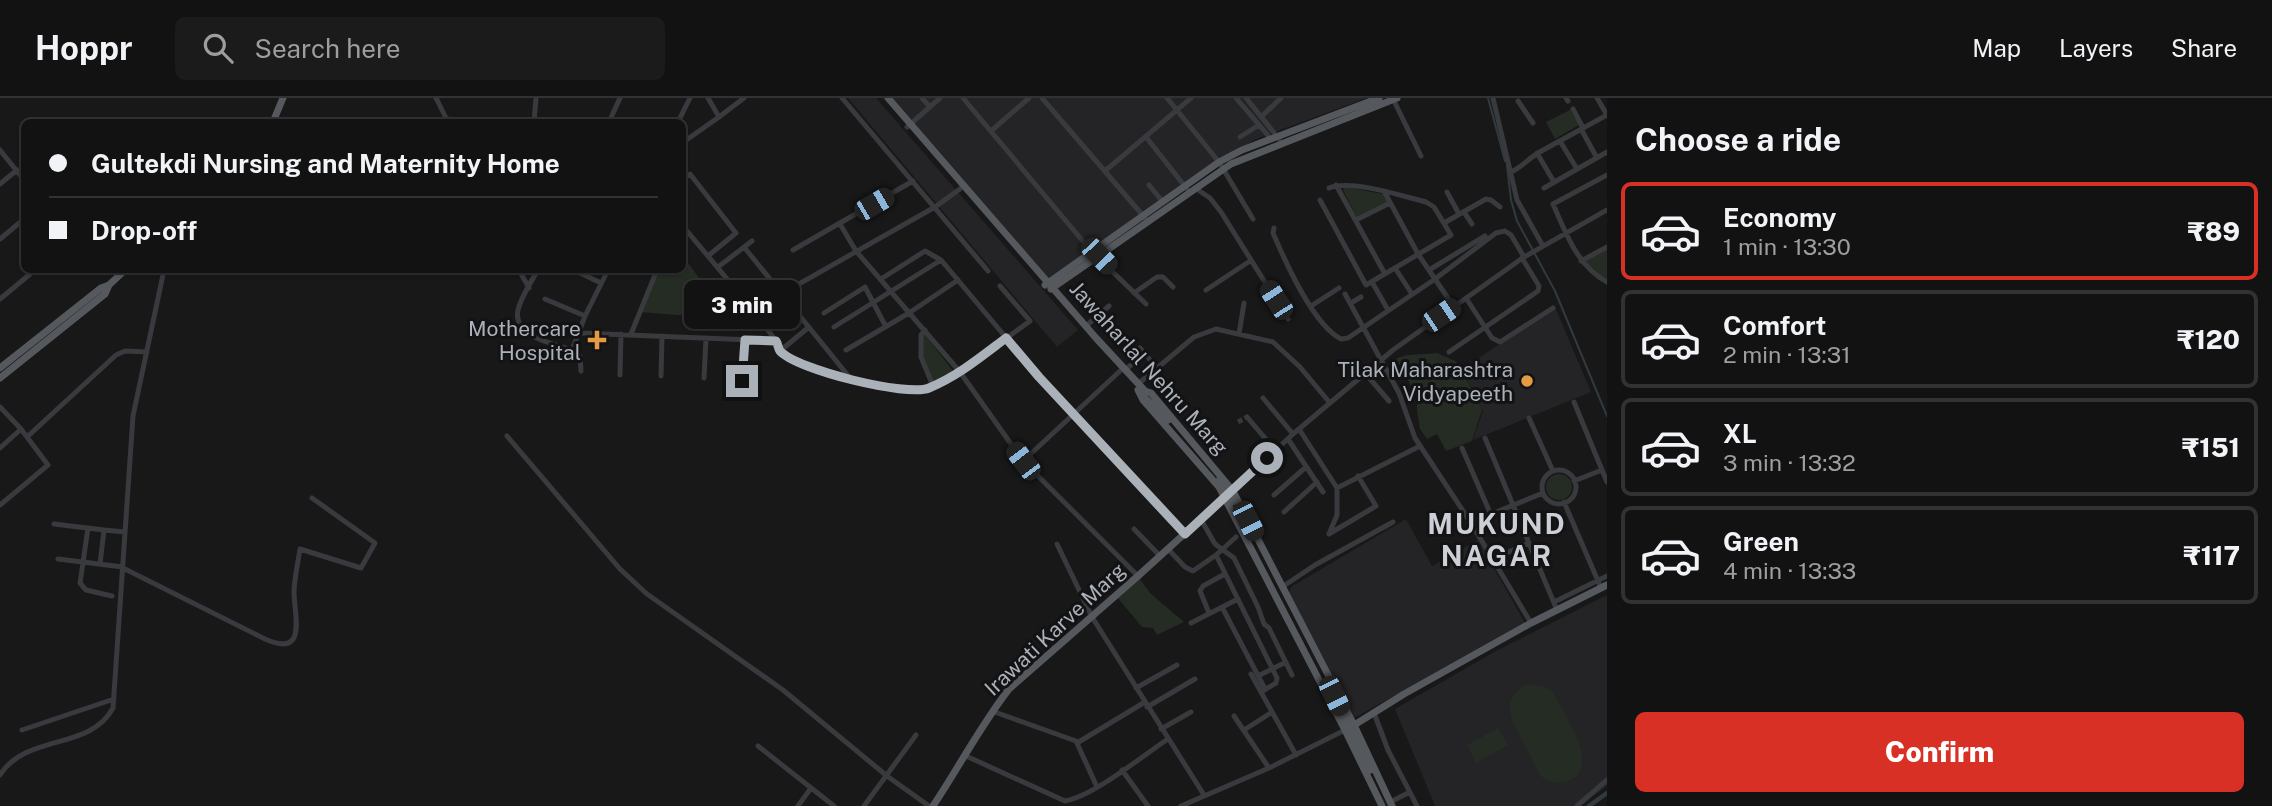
<!DOCTYPE html>
<meta charset="utf-8">
<style>
:root{--surface:#121213;--page:#1b1b1c;--text:#f1f3f6;--muted:#9c9ea0;--line:#313233;--accent:#d93025}
body{margin:0;font-family:"Public Sans",sans-serif;background:var(--page);color:var(--text);height:100vh;display:flex;flex-direction:column;font-size:26px;white-space:nowrap}
*{box-sizing:border-box;margin:0}
p{font-size:23px;color:var(--muted)}
.icon{flex:none;width:38px;height:38px;fill:none;stroke:currentColor;stroke-width:2;stroke-linecap:round;stroke-linejoin:round}
.map{position:relative;flex:1;overflow:hidden}
.details{display:flex;flex-direction:column;background:var(--surface);width:665px}
.details>*{flex:none}
.guide{position:absolute;left:21px;top:21px;width:665px;height:154px;border-radius:10px;box-shadow:0 2px 5px #0004,0 0 0 2px var(--line);display:grid;align-content:center;height:154px;padding:0 28px;background:var(--surface)}
.end{position:absolute;width:32px;height:32px;margin:-16px;border:9px solid #abb1b8;background:#111;box-shadow:0 0 0 4px #111}
.from{border-radius:50%}
.bubble{position:absolute;height:49px;border-radius:10px;background:var(--surface);box-shadow:0 2px 5px #0004,0 0 0 2px var(--line);font-size:23px;font-weight:800;line-height:49px;text-align:center}
.car{position:absolute;width:21px;height:42px;margin:-21px -10px;border-radius:9px;box-shadow:0 0 5px 2px #0007;background:linear-gradient(#222 24%,#8ab4d8 0 40%,#222 0 76%,#8ab4d8 0 86%,#222 0)}
.guide b{display:flex;align-items:center;gap:24px;height:66px;font-size:26px}
.guide b+b{border-top:2px solid var(--line)}
.guide i{width:18px;height:18px;background:var(--text)}
ul{padding:0;list-style:none}
li{display:flex;align-items:center;gap:21px;height:98px;margin:0 14px 10px;padding:0 14px;border:4px solid var(--line);border-radius:10px}
li div{flex:1}
li b{display:block;font-size:26px}
li em{font-style:normal;font-weight:800}
li.on{border-color:var(--accent)}
li>.icon{width:63px;height:63px;stroke-width:1.5}
h2{padding:0 28px;font-size:32px;line-height:84px}
.cta{display:flex;gap:14px;margin-top:auto;padding:14px 28px}
.cta a{flex:1;height:80px;border-radius:10px;background:var(--accent);color:#fff;font-size:28px;font-weight:800;line-height:80px;text-align:center}
header{display:flex;align-items:center;gap:42px;box-sizing:border-box;height:98px;padding:0 35px;background:var(--surface);border-bottom:2px solid var(--line)}
header strong{font-size:33px}
nav{display:flex;gap:38px;margin-inline-start:auto;font-size:24px}
.search{width:490px;height:63px;background:var(--page);display:flex;align-items:center;gap:18px;box-sizing:border-box;padding:0 24px;border-radius:10px;color:var(--muted);font-size:26px}
main{display:flex;flex:1;min-height:0}
.map>svg:first-child{display:block}
.built{fill:#242426}
.green{fill:#242c24}
.lines{fill:none;stroke-linecap:round;stroke-linejoin:round}
.stream{stroke:#313a3f;stroke-width:2}
.canal{stroke:#313a3f;stroke-width:4.5}
.minor-tunnel{stroke:#353739;stroke-width:5;stroke-dasharray:5 2.5;stroke-linecap:butt}
.minor{stroke:#393a3e;stroke-width:5}
.major{stroke:#55585d;stroke-width:7}
.route{stroke:#abb1b8;stroke-width:9}
.poi-dot{fill:#e59b44;stroke:#131315;stroke-width:2.5}
.labels{text-anchor:middle;dominant-baseline:central;stroke-width:6;stroke-linejoin:round;paint-order:stroke}
.poi-label{font-size:21px;fill:#abb1b8;stroke:#131315;text-anchor:end}
.street-label{font-size:21px;fill:#abb1b8;stroke:#131315}
.district-label{font-size:28px;font-weight:bold;letter-spacing:2px;fill:#cccfd5;stroke:#131315}
</style>
<header>
<strong>Hoppr</strong>
<div class="search"><svg class="icon" aria-label="search" viewBox="0 0 24 24"><circle cx="10" cy="10" r="6"/><path d="M15 15l6 6"/></svg>Search here</div>
<nav><a>Map</a><a>Layers</a><a>Share</a></nav>
</header>
<main>
<div class="map">
<svg width="1607" height="708" viewBox="0 0 1607 708">
<rect width="100%" height="100%" fill="#181819"/>
<!-- built -->
<path class="built" d="M848 0H876L1078 232 1057 249Z
M893 0H1367L1256 41 1209 69 1049 181Z
M1555 209 1591 294 1473 342 1483 313 1462 271Z
M1406 421 1432 468 1478 442 1525 525 1354 620 1288 497 1291 489Z
M1607 497V688L1580 708H1435L1395 611 1496 553Z"/>
<!-- green -->
<path class="green" d="M1570 12 1579 27 1555 41 1546 24Z
M1345 89 1383 96 1388 104 1357 120 1343 92Z
M1607 149V183L1584 164Z
M683 158 729 221 639 214 660 172H682Z
M922 233 953 273 931 285 922 264Z
M1437 255 1455 263 1460 268 1482 312 1472 343 1446 353 1437 336 1427 341 1420 331 1417 313V298L1396 261C1405 255 1425 257 1437 255Z
M1546 389a13 13 0 1 1 26 0a13 13 0 1 1-26 0Z
M1139 480 1150 495 1184 524 1157 537 1153 530 1142 529 1117 499Z
M1528 586 1545 589 1553 594C1563 615 1603 670 1568 683 1560 686 1549 685 1542 679 1537 674 1533 662 1529 655 1517 631 1493 603 1528 586Z
M1498 630 1508 647 1476 665 1467 647Z"/>
<g class="lines">
<!-- stream -->
<path class="stream" d="M1488 0 1505 63
M1507 68 1511 102 1517 123 1555 193 1607 318"/>
<!-- canal -->
<path class="canal" d="M1589 708 1607 695"/>
<!-- minor-tunnel -->
<path class="minor-tunnel" d="M1238 324 1247 319"/>
<!-- minor -->
<path class="minor" d="M436 0 447 22
M708 0 719 19 744 0
M842 0 988 173
M922 0 930 9
M963 0 1092 154 1146 206
M1042 0 1145 120
M1167 0 1219 64 1253 121
M1236 0 1271 41
M1246 0 1279 41
M1493 0 1517 102 1543 148
M1566 0 1568 3
M1597 0 1607 17
M1393 1 1421 58
M1518 3 1533 25
M1573 11 1583 30
M1261 19 1281 0
M447 21 479 24
M534 24 536 0
M609 24 620 0
M678 24 690 0
M907 29 940 0
M1581 31 1597 60
M991 33 1029 0
M1146 39 1187 91
M1240 39 1259 27
M1560 43 1577 71
M682 45 719 19
M0 52 24 82
M1537 55 1554 84
M1105 73 1191 0
M1511 74C1522 69 1528 61 1538 55 1561 42 1584 30 1607 17
M1607 77 1553 106C1566 135 1577 168 1607 184
M682 81 690 76 736 135 708 158
M0 86 17 72
M1149 87 1163 104
M1336 87 1385 176
M1195 90 1210 100 1221 114 1288 221
M1544 90 1607 54
M1447 94 1459 116
M1385 95 1418 156 1454 209
M1320 102 1366 187 1451 137 1434 109 1426 104C1402 98 1351 81 1329 90
M1464 114 1472 126
M1356 122 1390 105
M1444 125 1486 101 1491 102 1500 109
M840 126 856 153 960 274 1023 363 1138 478
M682 127 753 212 776 243 780 253 808 270 901 292 928 290 960 274 1030 223 1000 188
M1274 130 1273 135C1285 163 1313 227 1341 241L1348 240 1435 181 1496 135 1505 133 1511 137 1524 159
M0 141 24 121
M744 149 850 280
M793 152 913 83
M1581 163 1607 149
M718 169 752 143
M1395 170 1412 196
M519 172 529 190
M538 172C531 184 521 199 518 212 512 239 555 246 572 252
M574 172 601 185
M1429 172 1485 138
M881 181 925 153 941 162
M1372 184 1388 212
M1206 192 1250 163
M1134 195 1157 179H1163L1173 189
M1345 196 1399 295 1415 340 1471 425 1531 525
M1466 200 1492 240 1500 244 1553 210
M0 201 35 172
M545 201 585 218
M1351 205 1361 199
M1311 208 1339 190
M753 212 935 109 964 88
M824 215 865 189 885 227
M1086 228 1109 208
M834 229 941 162 1039 279 1185 436
M925 232 921 237V259L933 288
M579 235 776 243
M631 236 657 172
M1239 236 1244 205
M1140 250 1157 270
M846 252 909 215 958 182
M780 253 809 229
M1449 254 1538 193 1539 188 1522 160
M1125 272 1145 255
M581 273 580 258 572 252 585 218 608 172
M1365 275 1389 303
M620 277 621 236
M661 278 662 238
M704 280 706 240
M742 283 745 242
M1138 286 1194 239 1216 231 1273 244 1300 269 1330 305
M1263 300 1293 336
M1574 304 1602 372
M0 309 21 331
M1247 319 1275 352
M1529 320 1553 373
M1299 331 1337 390 1420 348
M507 338 620 471 647 496 783 592 887 678 929 708
M1485 340 1557 512
M1288 341 1323 394
M0 350 21 331 27 339 116 257 125 253 147 254
M1462 350 1491 417
M1023 363 1120 273
M1542 389a17 17 0 1 1 34 0a17 17 0 1 1-34 0Z
M1574 383 1602 372 1607 384
M1230 395 1293 336 1393 252 1524 159 1607 112
M1274 397 1306 369
M1564 404 1601 490
M0 407 48 367 27 339
M1284 414 1317 384
M1477 422 1543 395
M1203 425 1215 446 1234 460 1258 509 1264 526 1269 530 1292 577
M54 426 104 432 100 466
M88 430 80 485 86 492 112 498
M1134 431 1160 458
M104 432 125 434
M1329 436 1376 408 1358 378
M1329 436 1337 417V390
M1057 446 1092 519 1204 697
M1168 451 1185 469 1193 473 1216 457 1236 439
M1216 457 1277 580 1276 585 1261 594
M58 461 123 469
M1493 461 1529 445
M123 470 265 541C307 560 295 520 294 495 294 481 298 465 300 451L361 470 375 445 312 400
M1282 489 1315 467 1393 424
M1554 504 1607 478
M1222 509 1265 591
M1209 515 1200 493 1203 488 1225 476
M1191 525 1238 501
M1251 576 1296 657
M1258 578 1286 564
M1136 590 1177 567
M1147 609 1195 581
M992 613 1076 643 1097 689
M1374 615 1388 652 1417 708
M1234 618 1269 670
M1161 631 1191 614
M22 632 114 601
M1244 632 1272 614
M1077 645 1145 604
M758 648 834 708
M966 658 1065 703C1094 698 1142 658 1168 641
M1122 672 1148 708
M0 677C27 635 90 653 113 610L133 318 164 172
M1390 704 1410 694
M798 708 811 690
M864 708 916 637
M1181 708 1269 670 1345 632
M1577 708 1607 682"/>
<!-- major -->
<path class="major" d="M888 0 1096 240 1145 293 1151 295 1233 393 1354 627 1392 708
M273 24 283 0
M1045 187 1219 64 1242 52 1379 0
M1051 191 1231 66 1397 0
M0 270 101 190 109 187 125 172
M0 280 105 196 109 187
M1138 292 1143 302 1219 389 1345 632 1382 708
M1144 299 1168 322
M1220 381 1233 404
M1343 617 1370 672
M1351 629 1404 596 1531 525 1607 487
M933 708C959 669 981 627 1009 591L1138 478 1225 399"/>
</g>
<g class="lines">
<!-- route -->
<path class="route" d="M742 283 745 242 776 243C778 246 778 250 780 253 797 272 907 299 929 290 958 278 982 258 1006 240L1039 279 1185 436 1267 360"/>
</g>
<!-- markers -->
<g class="poi-dot">
<path d="M593.5 231.5h7v7h7v7h-7v7h-7v-7h-7v-7h7z"/>
<circle cx="1527" cy="283" r="7"/>
</g>
<g class="labels">
<!-- poi labels -->
<g class="poi-label">
<text x="581" y="230">Mothercare<tspan x="581" dy="24">Hospital</tspan></text>
<text x="1513" y="271">Tilak Maharashtra<tspan x="1513" dy="24">Vidyapeeth</tspan></text>
</g>
<!-- street labels -->
<g class="street-label">
<text transform="translate(1149 270) rotate(48)">Jawaharlal Nehru Marg</text>
<text transform="translate(1055 531) rotate(-43)">Irawati Karve Marg</text>
</g>
<!-- district labels -->
<g class="district-label">
<text x="1497" y="425">MUKUND<tspan x="1497" dy="32">NAGAR</tspan></text>
</g>
</g>
</svg>
<i class="end from" style="left:1267px;top:360px"></i>
<i class="end" style="left:742px;top:283px"></i>
<div class="bubble" style="left:684px;top:182px;width:116px">3 min</div>
<i class="car" style="left:874px;top:106px;rotate:60deg"></i>
<i class="car" style="left:1099px;top:158px;rotate:136deg"></i>
<i class="car" style="left:1276px;top:202px;rotate:327deg"></i>
<i class="car" style="left:1441px;top:217px;rotate:56deg"></i>
<i class="car" style="left:1023px;top:363px;rotate:323deg"></i>
<i class="car" style="left:1248px;top:423px;rotate:153deg"></i>
<i class="car" style="left:1334px;top:598px;rotate:154deg"></i>
<div class="guide">
<b><i class="from"></i>Gultekdi Nursing and Maternity Home</b>
<b><i></i>Drop-off</b>
</div>
</div>
<section class="details">
<h2>Choose a ride</h2>
<ul>
<li class="on"><svg class="icon" aria-label="car" viewBox="0 0 24 24"><path d="M5 17H2v-5l4-1 3-4h7l3 4 3 1v5h-3M9 17h6M6 11h13"/><circle cx="7" cy="17" r="2"/><circle cx="17" cy="17" r="2"/></svg><div><b>Economy</b><p>1 min · 13:30</p></div><em>₹89</em></li>
<li><svg class="icon" aria-label="car" viewBox="0 0 24 24"><path d="M5 17H2v-5l4-1 3-4h7l3 4 3 1v5h-3M9 17h6M6 11h13"/><circle cx="7" cy="17" r="2"/><circle cx="17" cy="17" r="2"/></svg><div><b>Comfort</b><p>2 min · 13:31</p></div><em>₹120</em></li>
<li><svg class="icon" aria-label="car" viewBox="0 0 24 24"><path d="M5 17H2v-5l4-1 3-4h7l3 4 3 1v5h-3M9 17h6M6 11h13"/><circle cx="7" cy="17" r="2"/><circle cx="17" cy="17" r="2"/></svg><div><b>XL</b><p>3 min · 13:32</p></div><em>₹151</em></li>
<li><svg class="icon" aria-label="car" viewBox="0 0 24 24"><path d="M5 17H2v-5l4-1 3-4h7l3 4 3 1v5h-3M9 17h6M6 11h13"/><circle cx="7" cy="17" r="2"/><circle cx="17" cy="17" r="2"/></svg><div><b>Green</b><p>4 min · 13:33</p></div><em>₹117</em></li>
</ul>
<div class="cta"><a>Confirm</a></div>
</section>
</main>
